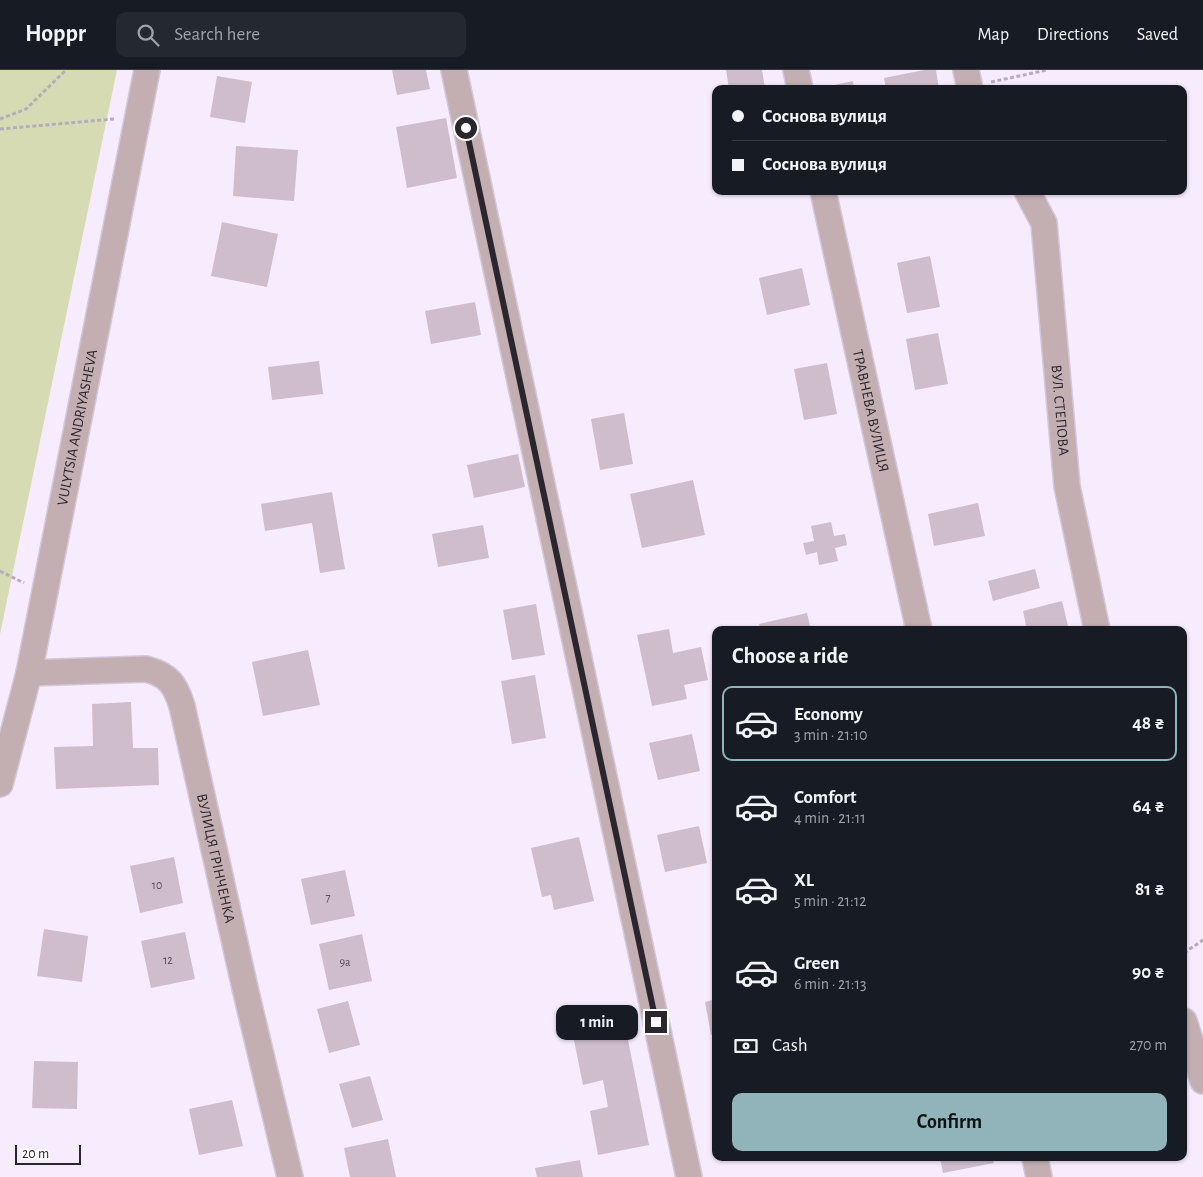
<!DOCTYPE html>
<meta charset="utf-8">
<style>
:root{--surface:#171b24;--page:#242831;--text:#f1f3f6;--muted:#9ea1a6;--line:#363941;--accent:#90b4b9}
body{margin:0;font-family:"Alegreya Sans",sans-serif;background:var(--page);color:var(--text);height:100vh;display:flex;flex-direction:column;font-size:19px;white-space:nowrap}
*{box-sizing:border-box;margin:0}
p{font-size:16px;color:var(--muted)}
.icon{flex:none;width:28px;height:28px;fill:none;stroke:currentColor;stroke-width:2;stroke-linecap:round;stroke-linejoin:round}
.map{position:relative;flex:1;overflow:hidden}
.details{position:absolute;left:712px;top:556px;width:475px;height:535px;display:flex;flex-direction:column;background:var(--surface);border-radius:10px;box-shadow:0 1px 4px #0004}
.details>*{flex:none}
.banner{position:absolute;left:712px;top:15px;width:475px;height:110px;border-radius:10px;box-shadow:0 1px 4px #0004;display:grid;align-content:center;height:110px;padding:0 20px;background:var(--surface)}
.scale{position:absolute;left:15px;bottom:12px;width:66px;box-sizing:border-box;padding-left:5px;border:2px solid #2b262e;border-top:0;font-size:14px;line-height:18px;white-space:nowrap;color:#2b262e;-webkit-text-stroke:4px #fdfdfd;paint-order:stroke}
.end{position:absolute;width:22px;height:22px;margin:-11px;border:6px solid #2b262e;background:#fff;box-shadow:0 0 0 2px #fff}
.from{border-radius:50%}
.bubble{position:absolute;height:35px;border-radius:10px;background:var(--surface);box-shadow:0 1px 4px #0004;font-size:16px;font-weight:700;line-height:35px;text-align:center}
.banner b{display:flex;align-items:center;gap:18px;height:48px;font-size:19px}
.banner b+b{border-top:1px solid var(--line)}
.banner i{width:12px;height:12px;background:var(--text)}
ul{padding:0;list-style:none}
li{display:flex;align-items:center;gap:15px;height:75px;margin:0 10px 8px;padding:0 10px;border:2px solid transparent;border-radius:10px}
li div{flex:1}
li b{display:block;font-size:19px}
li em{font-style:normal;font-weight:700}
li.on{border-color:var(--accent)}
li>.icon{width:45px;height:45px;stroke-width:1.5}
h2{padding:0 20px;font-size:22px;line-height:60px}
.pay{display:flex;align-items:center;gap:12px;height:55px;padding:0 20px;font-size:19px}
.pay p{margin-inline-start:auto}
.button{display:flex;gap:10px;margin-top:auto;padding:10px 20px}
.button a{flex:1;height:58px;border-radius:10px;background:var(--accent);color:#111;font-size:20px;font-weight:700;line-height:58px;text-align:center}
header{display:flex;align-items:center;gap:30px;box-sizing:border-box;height:70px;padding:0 25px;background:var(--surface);border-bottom:1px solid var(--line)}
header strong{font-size:24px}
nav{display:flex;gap:28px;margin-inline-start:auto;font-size:18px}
.search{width:350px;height:45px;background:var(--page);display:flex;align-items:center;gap:12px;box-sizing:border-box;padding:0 18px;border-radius:10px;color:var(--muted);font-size:19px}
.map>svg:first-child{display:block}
.green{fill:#d6dbb4}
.building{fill:#cfbdcc}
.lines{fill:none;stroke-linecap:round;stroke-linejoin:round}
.minor-casing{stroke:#d2c8d9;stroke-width:28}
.path{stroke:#b6acbc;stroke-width:3;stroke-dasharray:4 2.5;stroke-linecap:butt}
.minor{stroke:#c3aeb2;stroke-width:25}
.route{stroke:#2b262e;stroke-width:6}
.labels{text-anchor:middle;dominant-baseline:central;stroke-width:4;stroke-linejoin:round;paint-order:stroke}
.number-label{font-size:12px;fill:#544c56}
.street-label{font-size:15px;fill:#2b262e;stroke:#fdfdfd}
</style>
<header>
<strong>Hoppr</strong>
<div class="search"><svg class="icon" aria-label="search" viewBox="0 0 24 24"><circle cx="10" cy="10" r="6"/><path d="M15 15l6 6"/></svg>Search here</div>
<nav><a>Map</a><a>Directions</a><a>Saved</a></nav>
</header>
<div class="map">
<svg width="1203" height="1107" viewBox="0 0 1203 1107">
<rect width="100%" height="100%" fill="#f7ebfe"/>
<!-- green -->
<path class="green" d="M0 0H117L0 564Z"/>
<!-- building -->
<path class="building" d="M392 0H426L430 19 397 25Z
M726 0H762L765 19H729Z
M924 0H936L939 19H886L884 8Z
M217 6 252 12 245 53 210 47Z
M853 11 854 19H820V18Z
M446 48 457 108 407 118 396 57Z
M236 76 298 80 294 131 233 126Z
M222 152 278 164 267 217 211 206Z
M930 186 940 237 907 243 897 193Z
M802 198 810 235 767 245 759 208Z
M475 232 481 265 431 274 425 241Z
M938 263 948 314 915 320 906 269Z
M319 291 323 324 272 330 268 297Z
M827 293 837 344 804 350 794 299Z
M624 343 633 394 600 400 591 349Z
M518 384 525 417 474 428 467 395Z
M693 410 705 465 642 478 630 424Z
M332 422 345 499 320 503 312 453 265 461 261 434Z
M978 433 985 466 934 476 928 444Z
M831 452 834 466 845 464 847 475 835 478 838 491 819 495 817 482 806 485 803 473 814 471 811 456Z
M483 455 489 488 438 497 432 464Z
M1035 499 1040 518 993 531 988 511Z
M1062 531 1069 560H1027L1023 541Z
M536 534 545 585 512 590 503 540Z
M807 543 811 560H761L759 554Z
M669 559 673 583 701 577 708 610 684 615 687 629 652 636 637 565Z
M308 580 320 635 263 646 252 592Z
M535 605 546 668 512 674 501 611Z
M131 632 133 678H158L159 715 56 719 54 677 93 676 92 634Z
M692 664 700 701 658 710 649 673Z
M699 756 707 793 665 802 657 765Z
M579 767 594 831 554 840 551 825 542 827 531 778Z
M174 787 183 833 140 843 130 796Z
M345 800 355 846 311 855 301 809Z
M44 859 88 866 82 912 37 906Z
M185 862 195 909 151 918 141 871Z
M362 864 372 911 329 920 319 874Z
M716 929V964L711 965 705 932Z
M348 931 360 975 329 983 317 939Z
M626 960 649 1075 598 1085 590 1041 608 1037 603 1010 583 1015 574 970Z
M34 991 78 992 77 1039 32 1038Z
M370 1006 383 1050 352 1058 339 1014Z
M232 1030 243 1076 199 1085 189 1039Z
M388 1069 396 1107H350L344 1078Z
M940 1088H992L994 1093 943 1103Z
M580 1090 583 1107H537L535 1098Z"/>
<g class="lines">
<!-- minor casing -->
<g class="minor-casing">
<g id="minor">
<path d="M454 0 689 1107"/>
<path d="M796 0 800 19"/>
<path d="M966 0 970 19"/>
<path id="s1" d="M823 121 919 560"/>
<path id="s2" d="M1027 121 1044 153 1067 416 1097 560"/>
<path id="s3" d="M29 603 146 599C169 605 175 614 182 636L245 918 290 1107"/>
<path id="s4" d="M0 714 29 603 147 0"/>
<path d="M1184 951 1203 1011"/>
<path d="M1035 1088 1039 1107"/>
</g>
</g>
<!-- path -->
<path class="path" d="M991 12 1047 0
M0 49 26 39 66 0
M0 59 114 49
M0 501 24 513
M1184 883 1203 870"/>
<!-- minor -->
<use href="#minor" class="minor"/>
</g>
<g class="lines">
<!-- route -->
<path class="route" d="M466 58 656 952"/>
</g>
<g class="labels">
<!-- number labels -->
<g class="number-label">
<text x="157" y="815">10</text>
<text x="328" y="827">7</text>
<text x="168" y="890">12</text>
<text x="345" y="892">9а</text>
</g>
<!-- street labels -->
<g class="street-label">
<text stroke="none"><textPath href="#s2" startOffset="224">ВУЛ. СТЕПОВА</textPath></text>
<text stroke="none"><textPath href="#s1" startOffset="225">ТРАВНЕВА ВУЛИЦЯ</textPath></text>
<text stroke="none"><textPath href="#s4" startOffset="365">VULYTSIA ANDRIYASHEVA</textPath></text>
<text stroke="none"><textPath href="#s3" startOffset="328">ВУЛИЦЯ ГРІНЧЕНКА</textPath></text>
</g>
</g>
</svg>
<div class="scale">20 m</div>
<i class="end from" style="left:466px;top:58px"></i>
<i class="end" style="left:656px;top:952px"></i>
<div class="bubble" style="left:556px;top:935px;width:82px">1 min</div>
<div class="banner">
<b><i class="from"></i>Соснова вулиця</b>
<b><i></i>Соснова вулиця</b>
</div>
<section class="details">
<h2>Choose a ride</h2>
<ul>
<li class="on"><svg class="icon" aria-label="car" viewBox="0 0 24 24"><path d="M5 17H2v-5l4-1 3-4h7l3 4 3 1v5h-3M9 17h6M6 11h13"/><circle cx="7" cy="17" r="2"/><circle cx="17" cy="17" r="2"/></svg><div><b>Economy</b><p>3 min · 21:10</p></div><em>48 ₴</em></li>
<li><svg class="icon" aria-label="car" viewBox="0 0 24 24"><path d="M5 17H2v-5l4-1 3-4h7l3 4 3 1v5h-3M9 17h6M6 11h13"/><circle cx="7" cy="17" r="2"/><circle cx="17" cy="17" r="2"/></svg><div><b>Comfort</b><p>4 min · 21:11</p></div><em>64 ₴</em></li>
<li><svg class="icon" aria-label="car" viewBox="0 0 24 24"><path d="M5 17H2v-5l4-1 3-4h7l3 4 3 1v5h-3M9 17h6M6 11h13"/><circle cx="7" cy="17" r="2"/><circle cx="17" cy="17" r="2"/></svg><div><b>XL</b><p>5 min · 21:12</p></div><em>81 ₴</em></li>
<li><svg class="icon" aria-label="car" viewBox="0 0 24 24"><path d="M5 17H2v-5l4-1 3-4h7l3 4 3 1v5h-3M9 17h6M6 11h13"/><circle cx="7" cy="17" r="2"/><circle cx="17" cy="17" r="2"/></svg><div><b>Green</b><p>6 min · 21:13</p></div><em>90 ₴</em></li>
</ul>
<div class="pay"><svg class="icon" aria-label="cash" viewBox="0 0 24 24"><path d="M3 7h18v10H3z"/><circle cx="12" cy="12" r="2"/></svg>Cash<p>270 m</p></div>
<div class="button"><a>Confirm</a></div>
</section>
</div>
